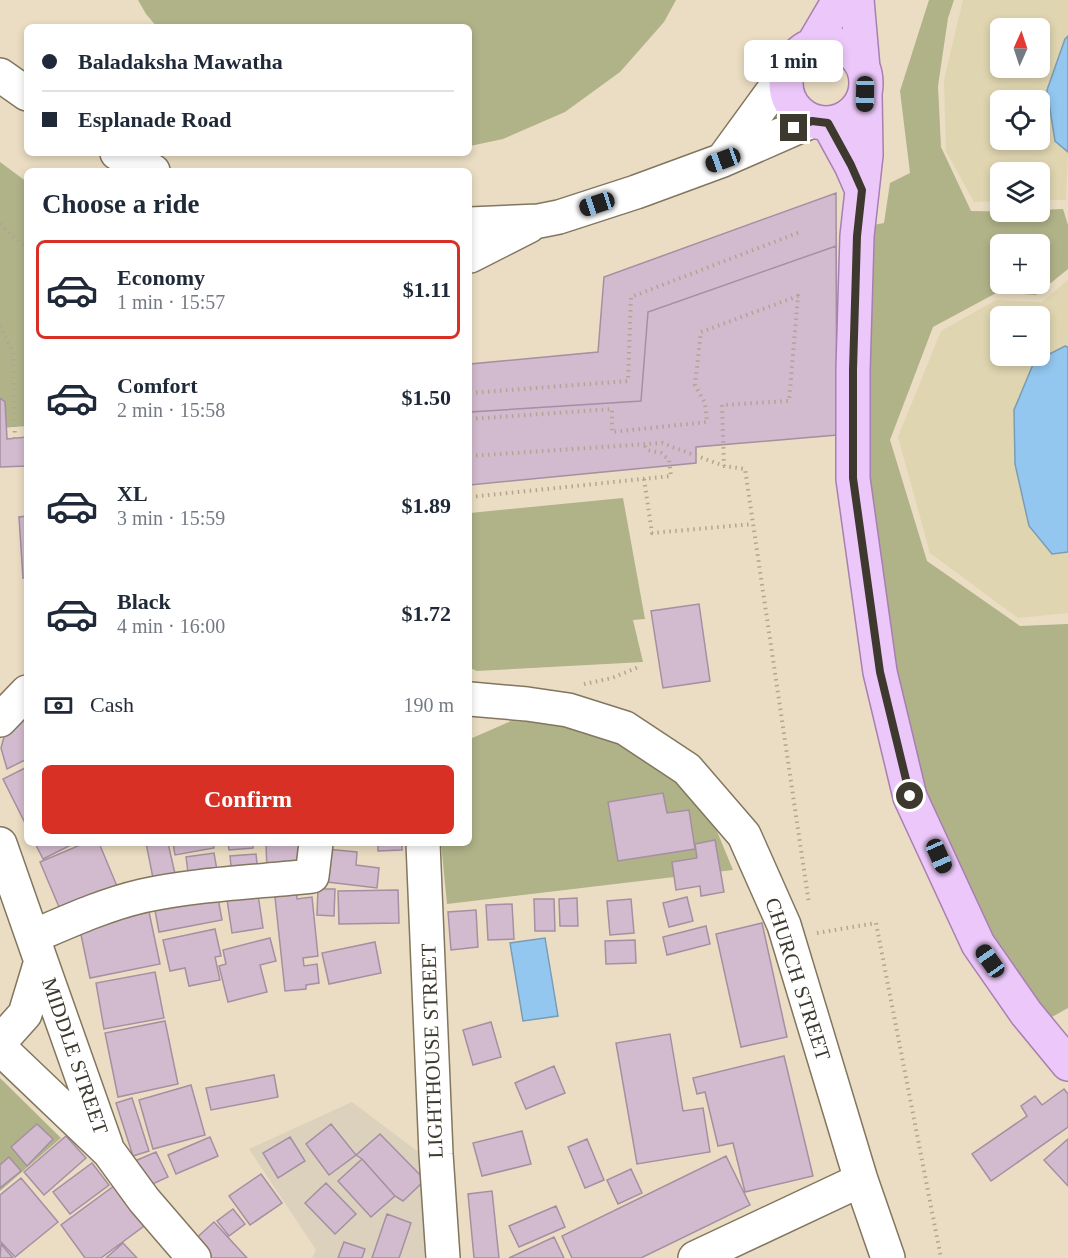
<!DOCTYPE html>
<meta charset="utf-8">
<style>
:root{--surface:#fff;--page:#f2f2f3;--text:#1f2937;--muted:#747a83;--line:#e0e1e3;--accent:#d93025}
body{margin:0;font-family:"Times New Roman",serif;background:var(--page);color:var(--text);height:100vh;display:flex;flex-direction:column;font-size:22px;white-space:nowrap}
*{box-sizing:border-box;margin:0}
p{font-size:20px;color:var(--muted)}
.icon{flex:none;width:33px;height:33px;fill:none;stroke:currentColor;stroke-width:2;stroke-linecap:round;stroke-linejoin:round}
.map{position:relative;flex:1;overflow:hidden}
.panel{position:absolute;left:24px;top:168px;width:448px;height:678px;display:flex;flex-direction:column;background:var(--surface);border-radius:9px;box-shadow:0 3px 9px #0003}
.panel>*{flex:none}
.banner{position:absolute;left:24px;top:24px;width:448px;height:132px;border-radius:9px;box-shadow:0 3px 9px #0003;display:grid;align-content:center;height:132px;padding:0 18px;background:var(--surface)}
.needle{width:39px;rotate:3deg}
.buttons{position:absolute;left:990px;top:18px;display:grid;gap:12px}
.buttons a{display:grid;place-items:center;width:60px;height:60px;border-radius:9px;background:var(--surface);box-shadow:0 3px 9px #0003;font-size:30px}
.end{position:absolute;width:27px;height:27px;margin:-14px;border:8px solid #3e392e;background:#fff;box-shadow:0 0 0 3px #fff}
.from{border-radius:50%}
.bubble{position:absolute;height:42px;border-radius:9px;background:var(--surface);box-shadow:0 3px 9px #0003;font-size:20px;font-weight:700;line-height:42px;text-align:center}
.car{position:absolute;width:18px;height:36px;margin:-18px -9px;border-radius:8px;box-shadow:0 0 4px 2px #0007;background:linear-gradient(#222 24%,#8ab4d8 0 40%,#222 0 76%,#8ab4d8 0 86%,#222 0)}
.banner b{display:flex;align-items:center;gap:21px;height:57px;font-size:22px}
.banner b+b{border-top:2px solid var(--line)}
.banner i{width:15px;height:15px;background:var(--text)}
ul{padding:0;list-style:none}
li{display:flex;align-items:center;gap:18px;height:99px;margin:0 12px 9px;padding:0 6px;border:3px solid transparent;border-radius:9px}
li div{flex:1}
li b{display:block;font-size:22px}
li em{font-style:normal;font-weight:700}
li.current{border-color:var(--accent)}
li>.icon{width:54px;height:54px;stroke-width:1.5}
h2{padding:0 18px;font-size:27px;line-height:72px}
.pay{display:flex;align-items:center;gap:15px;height:66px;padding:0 18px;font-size:22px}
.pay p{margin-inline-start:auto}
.cta{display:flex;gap:12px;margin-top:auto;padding:12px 18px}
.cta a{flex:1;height:69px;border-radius:9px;background:var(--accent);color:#fff;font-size:24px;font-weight:700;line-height:69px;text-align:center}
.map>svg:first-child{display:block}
.education{fill:#dbd1bc}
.green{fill:#b0b288;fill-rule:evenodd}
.sand{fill:#dfd5b0;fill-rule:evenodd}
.water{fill:#93c7ef;stroke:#7a9cb5;stroke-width:1.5}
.building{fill:#d2bbce;stroke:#a58fa2;stroke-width:1.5}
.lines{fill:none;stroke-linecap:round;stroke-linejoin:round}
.minor-casing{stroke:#82765f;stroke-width:36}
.major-casing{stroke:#a77fb1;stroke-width:36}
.path{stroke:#b0a691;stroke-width:4;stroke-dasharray:1.5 4.5;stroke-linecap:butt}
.minor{stroke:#fff;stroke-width:33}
.major{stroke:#ecc8fa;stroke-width:33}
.route{stroke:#3e392e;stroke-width:8}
.labels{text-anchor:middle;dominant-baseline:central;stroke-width:6;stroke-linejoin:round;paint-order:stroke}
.street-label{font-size:21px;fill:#3e392e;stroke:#fff}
</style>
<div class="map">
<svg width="1068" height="1258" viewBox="0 0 1068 1258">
<rect width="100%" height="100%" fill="#eaddc3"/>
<!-- education -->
<path class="education" d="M352 1102 425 1157 424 1258H312L316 1250 249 1149Z"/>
<!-- green -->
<path class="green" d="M138 0H676L664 22 620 72 565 112 503 139 470 146V27H157L146 14Z
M929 0H954L948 18 938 86 941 147 971 211 1040 212V210L1063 209 1068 225V269L1036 295 998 292 933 327 890 440 927 561 1020 626 1068 624V1008L1036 1026 951 920 867 558 868 226 884 223 890 183 910 173 900 91ZM1000 244H1040V284H1000Z
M0 162 27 182V426L0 428Z
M623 498 645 619 633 620 643 662 477 671 470 668V513Z
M511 721 552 723 601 735 646 754 682 784 714 824 733 870 447 904 441 843H470V739Z
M0 1078 61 1138 0 1191Z"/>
<!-- sand -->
<path class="sand" d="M963 0H1068V36L1065 39 1055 141 1068 152 1066 200H1040V172H1000V201L974 202 946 151 944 80ZM1000 28H1040V68H1000ZM1000 100H1040V140H1000Z
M1068 280V347L1065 346 1034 362 1014 410 1015 464 1052 554 1068 552V613L1018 618 930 553 898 437 941 331 996 300 1042 302ZM1000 316H1040V356H1000Z"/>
<!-- water -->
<path class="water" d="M1068 36V152L1055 141 1047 90 1065 39Z
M1065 346 1068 347V552L1052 554 1029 526 1015 464 1014 410 1034 362Z
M545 938 558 1016 523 1021 510 943Z"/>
<!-- building -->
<path class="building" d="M836 193 837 435 696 447V463L470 485V364L598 352 604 277Z
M836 246 837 435 696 447V463L470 485V412L641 401 648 312Z
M0 398 5 402 7 439 27 437V466L0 467Z
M27 516V577L23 578 19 517Z
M699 604 710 681 663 688 651 611Z
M27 716V759L7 769 1 748 7 726Z
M27 767V827L3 779Z
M663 793 667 813 689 810 695 849 618 861 608 802Z
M715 840 724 892 701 896 700 886 676 890 672 862 697 858 695 844Z
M35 843H75L43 859Z
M85 843H99L119 891 62 914 40 862Z
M146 843H168L176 878 154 883Z
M173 843H213L214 848 175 855Z
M228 843H253V848L229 850Z
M266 843H306L307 870 267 871Z
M378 843H402V850L378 851Z
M326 849 357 852 356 865 379 868 377 888 319 881Z
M214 853 218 876 189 880 186 857Z
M256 854 258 873 232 876 230 856Z
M296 886 297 899 312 897 318 956 303 958 304 966 317 964 319 983 306 985V989L285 991 274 888Z
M257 888 263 928 232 933 226 893Z
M318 889H335L334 916 317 915Z
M398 890 399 923 339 924 338 891Z
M217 893 222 920 159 932 154 905Z
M687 897 693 921 669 927 663 903Z
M577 898 578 926H560L559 899Z
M534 899H554L555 931H535Z
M631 899 634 933 610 935 607 901Z
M512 904 514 939 488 940 486 905Z
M476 910 478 947 451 950 448 912Z
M149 912 160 964 90 978 79 925Z
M762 923 787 1037 741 1047 716 934Z
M706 926 710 944 667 955 663 937Z
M215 929 221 956 215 957 220 980 189 986 185 968 170 971 163 940Z
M270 938 276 961 260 965 267 992 228 1002 219 966 226 964 223 950Z
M635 940 636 963 606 964 605 941Z
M375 942 381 973 329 984 322 953Z
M155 972 164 1018 104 1029 96 983Z
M165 1021 178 1084 118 1097 105 1033Z
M491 1022 501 1057 473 1065 463 1030Z
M670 1034 683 1111 703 1108 710 1152 637 1164 616 1043Z
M784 1056 813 1176 745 1192 733 1143 718 1146 705 1092 697 1094 693 1078Z
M554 1066 565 1093 526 1109 515 1083Z
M274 1075 278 1097 211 1110 206 1088Z
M191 1085 205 1135 153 1149 139 1100Z
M1064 1089 1068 1094V1127L991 1181 972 1154 1027 1116 1021 1106 1035 1096 1042 1105Z
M132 1098 149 1151 133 1156 116 1103Z
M37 1124 53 1139 27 1166 11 1147Z
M331 1124 356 1155 329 1175 306 1144Z
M522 1131 531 1164 482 1176 473 1143Z
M380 1134 425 1180 403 1201 395 1196 362 1159 356 1155Z
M66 1136 86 1158 44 1195 24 1172Z
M210 1137 218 1156 176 1174 168 1155Z
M290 1137 305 1161 278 1178 263 1153Z
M587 1139 604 1180 585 1188 568 1147Z
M1068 1139V1186L1044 1160Z
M156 1152 168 1177 146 1187 135 1161Z
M726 1156 750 1205 641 1258H572L562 1236Z
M9 1157 21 1171 0 1188V1165Z
M362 1159 395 1196 371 1217 338 1181Z
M92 1163 109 1185 70 1214 53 1192Z
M631 1169 642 1193 618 1204 607 1180Z
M261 1174 282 1203 250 1225 229 1196Z
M21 1178 58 1222 15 1257 0 1241V1195Z
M118 1183 148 1223 101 1258H85L61 1225Z
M326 1183 356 1214 335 1234 305 1203Z
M492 1191 499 1258H474L468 1194Z
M556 1206 565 1227 519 1247 509 1226Z
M233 1209 245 1224 229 1236 217 1221Z
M387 1214 411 1223 399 1258H372Z
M214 1222 247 1258H207L192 1242Z
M554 1237 564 1258H509Z
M344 1242 365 1249 362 1258H338Z
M123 1243 137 1258H106Z
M1 1244 13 1258H0Z"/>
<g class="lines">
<!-- minor casing -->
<g class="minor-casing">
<path id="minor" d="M0 75 27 94
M117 153 153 171
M724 158 788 70
M470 224 539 221 559 217 636 192 723 160 812 121
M470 256 529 226
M470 699 527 704 568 710 625 728 687 769 744 835 784 925 861 1180 888 1258
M0 720 27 692
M423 843 436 1154 443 1258
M0 844 41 961 25 1014 8 1033 0 1038
M34 936C69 921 104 905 142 896 197 884 256 882 312 876L316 843
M41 961 106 1145
M0 1048 109 1152 144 1200 194 1258
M695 1258 861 1180"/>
</g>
<!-- major casing -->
<g class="major-casing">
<path id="major" d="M857 0 863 68
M786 83a40 40 0 1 1 80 0a40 40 0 1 1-80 0Z
M812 46 839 0
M865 94 866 155 857 236 853 370V479L880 672 910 797 978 944 1026 1013 1068 1064
M828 123 851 165 862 190"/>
</g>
<!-- path -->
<path class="path" d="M0 224 27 249
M0 326 13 353 15 442
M470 393 628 381 631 297 800 232
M470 419 612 409V432L707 422 705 403 695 385 701 332 798 296 789 401 722 405 724 466
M470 456 662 443 724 466 745 469 809 904
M644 479 652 533 753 524
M470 497 671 476 669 460 661 453 647 450 643 443
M584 684 612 678 641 666
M817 933 876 923 941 1258"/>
<!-- minor -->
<use href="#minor" class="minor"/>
<!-- major -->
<use href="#major" class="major"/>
</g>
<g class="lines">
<!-- route -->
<path class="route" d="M794 128 812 121 828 123 851 165 862 190 857 236 853 370V478L880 672 910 796"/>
</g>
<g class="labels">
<!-- street labels -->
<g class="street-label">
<text transform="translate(798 979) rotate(72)">CHURCH STREET</text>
<text transform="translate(432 1051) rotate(-92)">LIGHTHOUSE STREET</text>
<text transform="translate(75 1056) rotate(71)">MIDDLE STREET</text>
</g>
</g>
</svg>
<div class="buttons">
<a><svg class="needle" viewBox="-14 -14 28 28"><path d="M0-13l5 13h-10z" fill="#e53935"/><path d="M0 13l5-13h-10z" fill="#747a83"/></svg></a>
<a><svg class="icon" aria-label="locate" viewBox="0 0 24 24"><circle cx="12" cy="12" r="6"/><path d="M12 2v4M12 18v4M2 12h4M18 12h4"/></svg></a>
<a><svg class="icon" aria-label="layers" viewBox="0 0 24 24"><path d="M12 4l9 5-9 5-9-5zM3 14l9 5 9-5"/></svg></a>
<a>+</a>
<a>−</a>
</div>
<i class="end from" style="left:910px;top:796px"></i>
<i class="end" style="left:794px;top:128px"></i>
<div class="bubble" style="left:744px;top:40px;width:99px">1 min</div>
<i class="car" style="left:865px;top:94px;rotate:181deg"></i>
<i class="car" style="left:723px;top:160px;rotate:250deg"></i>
<i class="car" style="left:597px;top:204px;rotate:252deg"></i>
<i class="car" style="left:939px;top:856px;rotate:156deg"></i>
<i class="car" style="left:990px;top:961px;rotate:325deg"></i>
<div class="banner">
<b><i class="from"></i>Baladaksha Mawatha</b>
<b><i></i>Esplanade Road</b>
</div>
<section class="panel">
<h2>Choose a ride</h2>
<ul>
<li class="current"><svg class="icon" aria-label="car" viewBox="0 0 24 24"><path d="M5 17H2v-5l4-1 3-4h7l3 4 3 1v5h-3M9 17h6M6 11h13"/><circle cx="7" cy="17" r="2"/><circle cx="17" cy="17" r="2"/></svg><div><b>Economy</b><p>1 min · 15:57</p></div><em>$1.11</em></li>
<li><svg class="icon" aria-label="car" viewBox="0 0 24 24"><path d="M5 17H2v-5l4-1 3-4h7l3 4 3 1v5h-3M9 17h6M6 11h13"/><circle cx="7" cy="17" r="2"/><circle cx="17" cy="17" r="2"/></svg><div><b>Comfort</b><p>2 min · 15:58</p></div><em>$1.50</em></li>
<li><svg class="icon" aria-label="car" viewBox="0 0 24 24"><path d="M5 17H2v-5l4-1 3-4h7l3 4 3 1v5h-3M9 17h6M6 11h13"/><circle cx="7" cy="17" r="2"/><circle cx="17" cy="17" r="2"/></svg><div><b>XL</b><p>3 min · 15:59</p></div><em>$1.89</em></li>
<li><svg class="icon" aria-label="car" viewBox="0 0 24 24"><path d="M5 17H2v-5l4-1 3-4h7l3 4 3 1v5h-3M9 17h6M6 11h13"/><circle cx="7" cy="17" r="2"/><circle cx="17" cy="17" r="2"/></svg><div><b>Black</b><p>4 min · 16:00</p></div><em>$1.72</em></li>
</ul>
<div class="pay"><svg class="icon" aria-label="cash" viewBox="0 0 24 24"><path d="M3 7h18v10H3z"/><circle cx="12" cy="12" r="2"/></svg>Cash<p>190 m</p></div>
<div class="cta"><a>Confirm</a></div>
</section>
</div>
